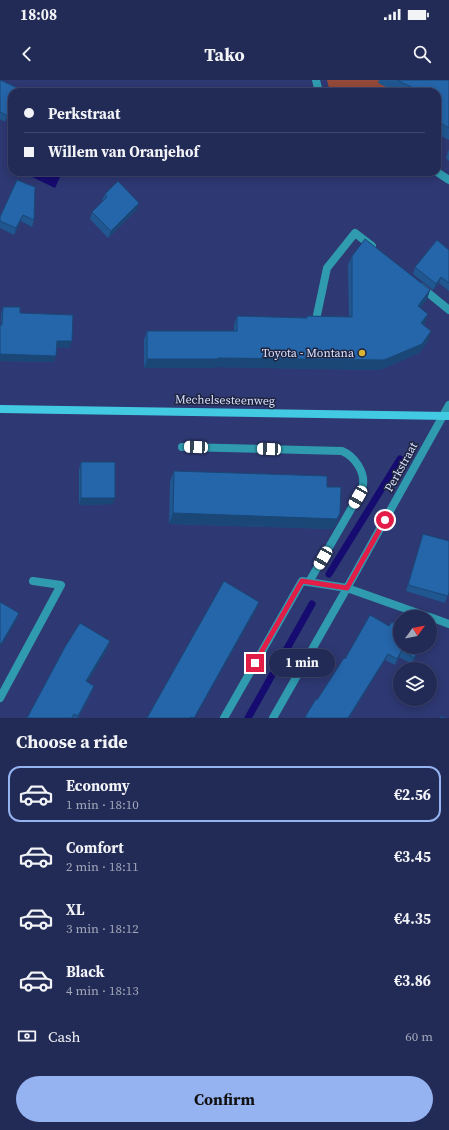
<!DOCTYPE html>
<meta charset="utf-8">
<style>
:root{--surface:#222a56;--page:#2a325c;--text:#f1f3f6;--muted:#a2a7b9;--line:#3f466c;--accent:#95b2f1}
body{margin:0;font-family:"Source Serif 4",serif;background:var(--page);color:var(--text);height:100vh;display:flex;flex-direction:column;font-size:15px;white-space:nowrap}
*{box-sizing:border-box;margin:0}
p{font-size:13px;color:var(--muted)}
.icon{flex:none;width:22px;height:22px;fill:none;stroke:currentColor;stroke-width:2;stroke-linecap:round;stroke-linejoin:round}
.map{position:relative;height:638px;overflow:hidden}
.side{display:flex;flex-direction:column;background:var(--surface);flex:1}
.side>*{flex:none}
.banner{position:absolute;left:8px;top:8px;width:433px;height:88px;border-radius:12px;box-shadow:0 2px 10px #0003,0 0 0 1px var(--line);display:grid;align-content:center;height:88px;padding:0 16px;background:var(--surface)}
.needle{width:26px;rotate:57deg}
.buttons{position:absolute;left:393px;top:530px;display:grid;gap:8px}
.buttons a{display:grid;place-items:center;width:44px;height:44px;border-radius:50%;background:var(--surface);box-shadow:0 2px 10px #0003,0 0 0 1px var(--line);font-size:20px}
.end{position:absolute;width:18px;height:18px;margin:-9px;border:5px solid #e11d48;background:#fff;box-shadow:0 0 0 2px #fff}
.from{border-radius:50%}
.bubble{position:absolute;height:28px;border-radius:14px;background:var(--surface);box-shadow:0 2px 10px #0003,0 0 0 1px var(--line);font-size:13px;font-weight:700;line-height:28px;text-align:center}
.car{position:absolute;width:12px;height:24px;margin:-12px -6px;border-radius:5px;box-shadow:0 0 3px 1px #0007;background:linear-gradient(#fff 24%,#345 0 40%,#fff 0 76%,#345 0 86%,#fff 0)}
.banner b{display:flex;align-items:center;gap:14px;height:38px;font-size:15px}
.banner b+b{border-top:1px solid var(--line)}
.banner i{width:10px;height:10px;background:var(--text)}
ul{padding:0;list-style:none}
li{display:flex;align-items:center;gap:12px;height:56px;margin:0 8px 6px;padding:0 8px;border:2px solid transparent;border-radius:12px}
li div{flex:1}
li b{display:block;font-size:15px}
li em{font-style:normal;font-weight:700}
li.on{border-color:var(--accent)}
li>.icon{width:36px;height:36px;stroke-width:1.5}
h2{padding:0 16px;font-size:18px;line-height:48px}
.pay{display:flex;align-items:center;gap:10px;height:44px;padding:0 16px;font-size:15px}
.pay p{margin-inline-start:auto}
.cta{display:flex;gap:8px;margin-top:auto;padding:8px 16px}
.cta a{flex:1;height:46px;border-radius:24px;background:var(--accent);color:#111;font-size:16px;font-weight:700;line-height:46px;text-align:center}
.status{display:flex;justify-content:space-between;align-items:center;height:28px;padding:0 20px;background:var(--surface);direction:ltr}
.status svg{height:11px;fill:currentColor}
header{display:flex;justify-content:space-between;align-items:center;height:52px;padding:0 16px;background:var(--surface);font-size:18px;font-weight:700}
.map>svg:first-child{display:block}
.green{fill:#94493a}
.water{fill:#160b70}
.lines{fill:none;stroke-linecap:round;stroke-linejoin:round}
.stream{stroke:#160b70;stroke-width:7}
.service{stroke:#309baf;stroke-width:8}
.minor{stroke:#309baf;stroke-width:8}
.secondary{stroke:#43cae3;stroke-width:8}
.wall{fill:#205791}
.shaded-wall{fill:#1a4776}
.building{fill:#2565a9;stroke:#1a4776}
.route{stroke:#e11d48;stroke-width:5}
.poi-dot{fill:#d7b434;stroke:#1d233d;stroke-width:1.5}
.labels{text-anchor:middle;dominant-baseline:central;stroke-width:3;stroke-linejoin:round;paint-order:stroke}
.poi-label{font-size:12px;fill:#dae2ff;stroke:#1d233d;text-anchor:end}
.street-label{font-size:12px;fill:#dae2ff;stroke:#1d233d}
</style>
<div class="status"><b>18:08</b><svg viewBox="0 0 49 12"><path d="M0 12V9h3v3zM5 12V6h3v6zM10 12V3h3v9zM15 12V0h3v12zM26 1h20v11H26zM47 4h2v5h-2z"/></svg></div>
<header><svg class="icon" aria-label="back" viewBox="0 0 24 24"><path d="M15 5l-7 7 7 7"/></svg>Tako<svg class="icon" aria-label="search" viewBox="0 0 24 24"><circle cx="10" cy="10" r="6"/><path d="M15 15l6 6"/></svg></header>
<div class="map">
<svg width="449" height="638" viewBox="0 0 449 638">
<rect width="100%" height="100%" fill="#2e3872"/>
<!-- green -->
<path class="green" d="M327 0H410L403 12H330Z"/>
<!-- water -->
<path class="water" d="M30 92H54L61 95 55 108 28 95Z"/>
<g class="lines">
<!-- stream -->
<path class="stream" d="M329 494 400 379
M248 638 312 524"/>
<!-- service -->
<path class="service" d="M316 0 319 12
M437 92 449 100
M421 207 449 230
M317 235 327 188 355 153 372 166
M182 367 342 371C354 376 365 391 363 405 362 409 360 413 358 417L309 502
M347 508 429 537
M430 537 449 544"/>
<!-- minor -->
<path class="minor" d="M0 618 61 505 33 501
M224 638 302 501 347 508
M273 638 347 508 449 325"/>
<!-- secondary -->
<path class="secondary" d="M0 329 449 336"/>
</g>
<!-- wall -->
<path class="wall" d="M0 0 12 27 5 42 0 39Z
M379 0H449V60L437 54V12H396L378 3Z
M449 69V81L446 78Z
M17 100 34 140 32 147 21 141 14 155 0 148V137Z
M105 114 137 129 108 158 90 139 92 132 103 121 102 120Z
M449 170V211L439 203 433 210 413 194 415 187Z
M352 176 430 210 427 219 420 228 425 243 424 245 428 261 419 273 380 290 215 287 214 288H144V260L147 251H234V245L237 236 307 238V236L349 237 348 185Z
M3 227 20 233 72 261 69 268 56 267 54 282 0 281 1 233Z
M81 382 113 424 79 425V389Z
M174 391 327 407 337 443 333 449 169 444 170 401Z
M423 454 449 512 445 523 406 511Z
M400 567H421L412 584 399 577 395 585 385 580 349 638H305L345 579Z
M108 568 87 602 92 612 78 638H27Z"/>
<!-- shaded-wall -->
<path class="shaded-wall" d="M139 123 137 129 108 158 111 151Z
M23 135 21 141 14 155 16 148Z
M441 197 439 203 433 210 436 204Z
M430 210 427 219 414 235 418 226Z
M428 234 425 243 418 253 421 243Z
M431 251 428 261 419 273 380 290 215 287 214 288H144L147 279 218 278Z
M57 261H72L69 268 54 267Z
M0 274 56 276 54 282 0 281Z
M81 418H115L113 424 79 425Z
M173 433H340L337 443 333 449 169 444Z
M259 522 257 528 195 638H194Z
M19 533 17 539 0 568 1 564Z
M110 561 108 568 84 608 86 601Z
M420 567H421L412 584 414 578Z
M402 570 399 577 395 585 397 579Z
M388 574 385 580 349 638H347Z
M94 606 92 612 78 638H77Z"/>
<!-- building -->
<path class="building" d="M0 0 20 9 18 12H12V26L8 36 0 32Z
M397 0H449V48L437 41V12H416L417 10Z
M17 100 35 107 34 140 23 135 16 148 0 141V137Z
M118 101 139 123 111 151 92 132 107 117 105 114Z
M365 159 430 210 418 226 428 234 421 243 431 251 422 264 384 280 218 278V279H147V251H237V236L307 238V236L352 237V176Z
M437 160 449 170V203L441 197 436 204 415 187Z
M3 227H20V233L73 235 72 261H57L56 276 0 274V245H2Z
M81 382H115V418H81Z
M174 391 327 396V407H341L340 433 337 439 173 433Z
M423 454 449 461V512L448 516 408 505Z
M224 501 259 522 194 638 191 637V638H147Z
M0 522 19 533 1 564 0 563Z
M370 535 389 546 392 542 400 547V567H420L414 578 402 570 397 579 388 574 348 638H307L305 637 316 619 317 620 344 578 345 579Z
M80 543 110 561 86 601 94 606 78 636 74 634 72 638H27L65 567Z
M441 636 447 638H440Z"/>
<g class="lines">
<!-- route -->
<path class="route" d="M255 583 302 501 347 508 385 440"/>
</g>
<!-- markers -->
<circle class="poi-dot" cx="362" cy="273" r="4"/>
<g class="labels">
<!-- poi labels -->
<g class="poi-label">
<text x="354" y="273">Toyota - Montana</text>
</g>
<!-- street labels -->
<g class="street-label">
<text transform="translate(225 320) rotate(1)">Mechelsesteenweg</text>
<text transform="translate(401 387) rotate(-61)">Perkstraat</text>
</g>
</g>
</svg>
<div class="buttons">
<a><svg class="needle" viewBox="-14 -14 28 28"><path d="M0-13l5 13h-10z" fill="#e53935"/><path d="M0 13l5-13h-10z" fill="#a2a7b9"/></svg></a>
<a><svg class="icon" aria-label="layers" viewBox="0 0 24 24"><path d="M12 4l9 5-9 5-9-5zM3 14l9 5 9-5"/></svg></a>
</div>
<i class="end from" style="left:385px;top:440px"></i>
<i class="end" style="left:255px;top:583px"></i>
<div class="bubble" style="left:269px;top:569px;width:66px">1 min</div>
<i class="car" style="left:196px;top:367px;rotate:272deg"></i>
<i class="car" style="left:269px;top:369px;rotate:272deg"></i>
<i class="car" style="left:358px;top:417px;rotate:210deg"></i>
<i class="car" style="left:323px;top:478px;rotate:210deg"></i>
<div class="banner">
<b><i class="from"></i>Perkstraat</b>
<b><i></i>Willem van Oranjehof</b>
</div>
</div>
<section class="side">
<h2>Choose a ride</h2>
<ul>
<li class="on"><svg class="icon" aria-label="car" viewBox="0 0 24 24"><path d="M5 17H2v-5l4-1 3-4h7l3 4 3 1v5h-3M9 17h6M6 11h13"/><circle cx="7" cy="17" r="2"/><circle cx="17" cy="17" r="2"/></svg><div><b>Economy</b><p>1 min · 18:10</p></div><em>€2.56</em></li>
<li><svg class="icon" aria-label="car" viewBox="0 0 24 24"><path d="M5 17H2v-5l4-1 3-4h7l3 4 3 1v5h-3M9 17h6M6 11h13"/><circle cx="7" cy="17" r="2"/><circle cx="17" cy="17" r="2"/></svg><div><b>Comfort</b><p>2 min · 18:11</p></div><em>€3.45</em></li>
<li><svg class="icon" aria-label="car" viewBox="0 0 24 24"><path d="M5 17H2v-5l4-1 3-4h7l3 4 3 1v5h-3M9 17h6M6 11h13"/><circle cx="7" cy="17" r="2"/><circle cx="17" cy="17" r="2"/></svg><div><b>XL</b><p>3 min · 18:12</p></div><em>€4.35</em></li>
<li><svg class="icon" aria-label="car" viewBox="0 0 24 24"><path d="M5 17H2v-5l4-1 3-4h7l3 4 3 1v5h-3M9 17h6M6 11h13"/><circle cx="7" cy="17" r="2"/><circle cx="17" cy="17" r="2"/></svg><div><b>Black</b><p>4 min · 18:13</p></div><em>€3.86</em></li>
</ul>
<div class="pay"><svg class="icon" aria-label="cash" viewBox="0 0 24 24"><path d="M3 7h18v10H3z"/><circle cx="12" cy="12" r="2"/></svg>Cash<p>60 m</p></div>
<div class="cta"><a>Confirm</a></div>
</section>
